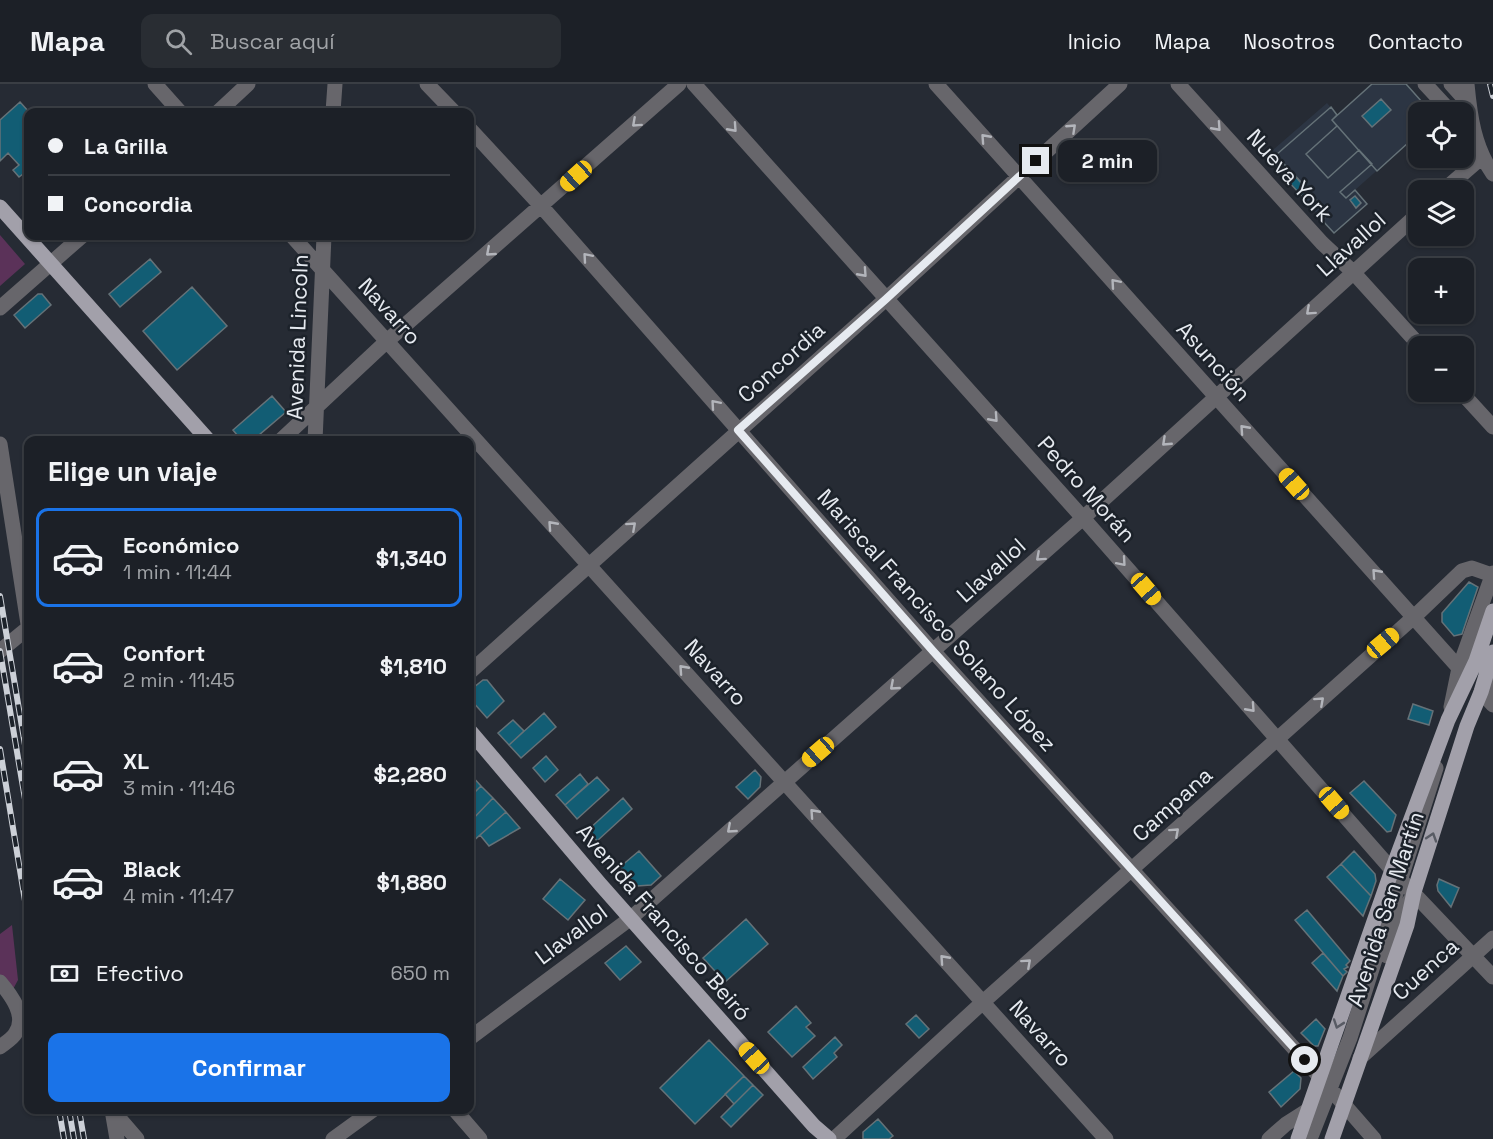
<!DOCTYPE html>
<html lang="es">
<meta charset="utf-8">
<style>
:root{--surface:#1c2027;--page:#292d33;--text:#f1f3f6;--muted:#a0a3a7;--line:#3a3e44;--accent:#1a73e8}
body{margin:0;font-family:"Space Grotesk",sans-serif;background:var(--page);color:var(--text);height:100vh;display:flex;flex-direction:column;font-size:22px;white-space:nowrap}
*{box-sizing:border-box;margin:0}
p{font-size:20px;color:var(--muted)}
.icon{flex:none;width:33px;height:33px;fill:none;stroke:currentColor;stroke-width:2;stroke-linecap:round;stroke-linejoin:round}
.map{position:relative;flex:1;overflow:hidden}
.side{position:absolute;left:24px;top:352px;width:450px;height:678px;display:flex;flex-direction:column;background:var(--surface);border-radius:12px;box-shadow:0 2px 4px #0004,0 0 0 2px var(--line)}
.side>*{flex:none}
.hud{position:absolute;left:24px;top:24px;width:450px;height:132px;border-radius:12px;box-shadow:0 2px 4px #0004,0 0 0 2px var(--line);display:grid;align-content:center;height:132px;padding:0 24px;background:var(--surface)}
.tools{position:absolute;left:1408px;top:18px;display:grid;gap:12px}
.tools a{display:grid;place-items:center;width:66px;height:66px;border-radius:12px;background:var(--surface);box-shadow:0 2px 4px #0004,0 0 0 2px var(--line);font-size:30px}
.end{position:absolute;width:27px;height:27px;margin:-14px;border:8px solid #e6eaf0;background:#111;box-shadow:0 0 0 3px #111}
.from{border-radius:50%}
.bubble{position:absolute;height:42px;border-radius:12px;background:var(--surface);box-shadow:0 2px 4px #0004,0 0 0 2px var(--line);font-size:20px;font-weight:600;line-height:42px;text-align:center}
.car{position:absolute;width:18px;height:36px;margin:-18px -9px;border-radius:8px;box-shadow:0 0 4px 2px #0007;background:linear-gradient(#f5c518 24%,#345 0 40%,#f5c518 0 76%,#345 0 86%,#f5c518 0)}
.hud b{display:flex;align-items:center;gap:21px;height:57px;font-size:22px}
.hud b+b{border-top:2px solid var(--line)}
.hud i{width:15px;height:15px;background:var(--text)}
ul{padding:0;list-style:none}
li{display:flex;align-items:center;gap:18px;height:99px;margin:0 12px 9px;padding:0 12px;border:3px solid transparent;border-radius:12px}
li div{flex:1}
li b{display:block;font-size:22px}
li em{font-style:normal;font-weight:600}
li.selected{border-color:var(--accent)}
li>.icon{width:54px;height:54px;stroke-width:1.5}
h2{padding:0 24px;font-size:27px;line-height:72px}
.pay{display:flex;align-items:center;gap:15px;height:66px;padding:0 24px;font-size:22px}
.pay p{margin-inline-start:auto}
.cta{display:flex;gap:12px;margin-top:auto;padding:12px 24px}
.cta a{flex:1;height:69px;border-radius:12px;background:var(--accent);color:#fff;font-size:24px;font-weight:600;line-height:69px;text-align:center}
header{display:flex;align-items:center;gap:36px;box-sizing:border-box;height:84px;padding:0 30px;background:var(--surface);border-bottom:2px solid var(--line)}
header strong{font-size:28px}
nav{display:flex;gap:33px;margin-inline-start:auto;font-size:21px}
.search{width:420px;height:54px;background:var(--page);display:flex;align-items:center;gap:15px;box-sizing:border-box;padding:0 21px;border-radius:12px;color:var(--muted);font-size:22px}
.map>svg:first-child{display:block}
.built{fill:#2c3543}
.green{fill:#5b3259}
.building{fill:#125d74;stroke:#657278;stroke-width:1.5;fill-rule:evenodd}
.lines{fill:none;stroke-linecap:round;stroke-linejoin:round}
.minor{stroke:#67666b;stroke-width:15}
.major{stroke:#a2a0aa;stroke-width:15}
.rail-casing{stroke:#ccd0d7;stroke-width:6}
.rail{stroke:#1c222a;stroke-width:4;stroke-dasharray:11;stroke-linecap:butt}
.oneway{stroke:#b3b5bb}
.oneway2{stroke:#585b64}
.route{stroke:#e6eaf0;stroke-width:8}
.labels{text-anchor:middle;dominant-baseline:central;stroke-width:5;stroke-linejoin:round;paint-order:stroke}
.street-label{font-size:22px;fill:#e6eaf0;stroke:#1c222a}
</style>
<header>
<strong>Mapa</strong>
<div class="search"><svg class="icon" aria-label="search" viewBox="0 0 24 24"><circle cx="10" cy="10" r="6"/><path d="M15 15l6 6"/></svg>Buscar aquí</div>
<nav><a>Inicio</a><a>Mapa</a><a>Nosotros</a><a>Contacto</a></nav>
</header>
<div class="map">
<svg width="1493" height="1055" viewBox="0 0 1493 1055">
<rect width="100%" height="100%" fill="#262b34"/>
<!-- built -->
<path class="built" d="M1372 0H1406L1431 28H1419V49L1355 106 1367 120 1334 149 1266 72 1327 19 1337 31Z"/>
<!-- green -->
<path class="green" d="M0 151 25 180 0 202Z
M12 841 18 896 11 909 0 895V850Z"/>
<!-- building -->
<path class="building" d="M1372 0H1406L1431 28H1419V49L1377 87 1332 36ZM1381 15 1391 26 1372 43 1362 32Z
M1372 0H1406L1431 28H1419V49L1377 87 1332 36Z
M20 18 29 28 28 92 23 90 19 93 13 86 19 81 8 69 0 77V36Z
M1331 23 1337 31 1332 36 1337 42 1306 70 1328 94 1359 66 1372 80 1340 108 1346 114 1355 106 1367 120 1334 149 1322 136 1329 130 1276 71ZM1355 112 1361 119 1356 124 1350 116Z
M1331 23 1337 31 1332 36 1337 42 1306 70 1328 94 1359 66 1372 80 1340 108 1346 114 1355 106 1367 120 1334 149 1322 136 1329 130 1276 71Z
M1292 88 1308 106 1302 112 1285 94Z
M150 175 161 188 120 223 109 210Z
M192 203 227 242 177 286 143 247Z
M38 210H42L51 221 25 244 14 231Z
M272 312 286 328 252 357H242L233 346Z
M1469 498 1478 503 1462 550 1454 552 1442 538V529Z
M483 596H487L504 617 487 634 472 617 473 604Z
M1413 620 1433 627 1429 641 1408 635Z
M544 629 556 643 521 674 509 661Z
M513 636 524 647 509 661 498 649Z
M546 672 558 686 545 698 533 684Z
M755 686 761 693 760 703 748 715 736 703Z
M580 690 588 700 565 721 556 711Z
M471 691 481 702 470 713V692Z
M597 693 609 706 577 735 565 721Z
M1364 697 1396 731 1391 747 1387 748 1350 709Z
M481 702 493 714 470 738V713Z
M493 714 506 728 472 758 470 755V738Z
M623 714 632 725 597 757 588 746Z
M506 728 520 744 489 762 480 751Z
M639 767 661 792 651 801 637 802 620 783Z
M1354 767 1375 790 1376 797 1371 812 1341 780Z
M1341 780 1371 812 1363 832 1327 793Z
M560 795 585 816 568 836 543 815Z
M1439 795 1459 804 1451 823 1438 807 1437 801Z
M1307 826 1350 877 1346 881 1348 883 1344 885 1347 888 1343 892 1295 836Z
M746 835 768 860 725 898 703 874Z
M626 862 641 878 620 896 605 879Z
M1323 869 1343 892 1337 907 1312 879Z
M796 922 811 939 806 943 815 952 792 973 768 948Z
M916 931 929 945 919 954 906 940Z
M1316 935 1325 945 1318 962H1314L1301 949Z
M835 953 842 961 834 969 837 973 813 995 803 983Z
M709 956 744 992 695 1040 660 1004Z
M1294 987 1301 994 1300 1005 1281 1023 1269 1008Z
M744 992 753 1001 734 1020 725 1010Z
M753 1001 763 1011 731 1043 721 1033Z
M878 1035 893 1052 889 1055H863V1048Z"/>
<g class="lines">
<!-- minor -->
<path class="minor" d="M155 0 180 28
M427 0 454 28
M694 0 1083 434 1400 795 1493 893
M936 0 1459 584
M1178 0 1322 159 1353 188 1420 262
M1425 0 1451 28
M1451 0 1469 20
M1467 0C1470 32 1474 63 1493 90
M218 28 248 0
M333 28 335 0
M470 45 542 123 933 567 1320 993 1374 1055
M1444 106 1482 73
M292 152 1106 1055
M0 224 82 152
M1461 308 1493 343
M280 357 387 257 679 0
M315 357 324 152
M0 360 28 540
M0 567 28 544
M470 588 886 215 1120 0
M1481 608 1493 621
M1481 608 1490 606 1493 601
M1451 623 1459 584 1493 489
M1387 872 1400 835 1410 816
M0 898C11 911 28 933 15 950 12 955 5 959 0 963
M470 954 631 834 1083 434 1419 129
M1360 974 1493 854
M112 1026 137 1055
M112 1026 117 1055
M455 1026 480 1055
M333 1055 373 1026
M834 1055 983 918 1415 532 1462 487 1472 484 1492 491
M1269 1055 1286 1040 1308 1026
M1310 1055 1350 954 1436 684"/>
<!-- major -->
<path class="major" d="M0 123 209 357
M470 647 600 800 814 1042 829 1055
M1298 1055 1392 786 1448 636 1476 577 1493 527
M1332 1055 1407 841 1414 808 1467 642 1481 608 1493 568"/>
<!-- rail casing -->
<g class="rail-casing">
<path id="rail" d="M1490 0 1493 12
M0 512 28 679
M0 567 28 733
M0 665 28 835
M59 1026 64 1055
M69 1026 74 1055
M79 1026 84 1055"/>
</g>
<!-- rail -->
<use href="#rail" class="rail"/>
</g>
<!-- one-way arrows -->
<defs><path id="oneway-chevron" d="M-2-3.5L2.5 0L-2 3.5" fill="none" stroke-width="1.6" stroke-linecap="round" stroke-linejoin="round" transform="scale(1.5)"/></defs>
<g class="oneway">
<use href="#oneway-chevron" transform="translate(636 39) rotate(138)"/>
<use href="#oneway-chevron" transform="translate(1217 43) rotate(48)"/>
<use href="#oneway-chevron" transform="translate(733 44) rotate(48)"/>
<use href="#oneway-chevron" transform="translate(1072 44) rotate(-43)"/>
<use href="#oneway-chevron" transform="translate(985 54) rotate(-132)"/>
<use href="#oneway-chevron" transform="translate(490 168) rotate(139)"/>
<use href="#oneway-chevron" transform="translate(587 173) rotate(-131)"/>
<use href="#oneway-chevron" transform="translate(863 189) rotate(48)"/>
<use href="#oneway-chevron" transform="translate(1115 199) rotate(-131)"/>
<use href="#oneway-chevron" transform="translate(1310 227) rotate(138)"/>
<use href="#oneway-chevron" transform="translate(715 320) rotate(-131)"/>
<use href="#oneway-chevron" transform="translate(994 334) rotate(48)"/>
<use href="#oneway-chevron" transform="translate(1244 345) rotate(-132)"/>
<use href="#oneway-chevron" transform="translate(1166 358) rotate(137)"/>
<use href="#oneway-chevron" transform="translate(552 441) rotate(-132)"/>
<use href="#oneway-chevron" transform="translate(632 442) rotate(-42)"/>
<use href="#oneway-chevron" transform="translate(1040 473) rotate(138)"/>
<use href="#oneway-chevron" transform="translate(1122 478) rotate(49)"/>
<use href="#oneway-chevron" transform="translate(1376 489) rotate(-132)"/>
<use href="#oneway-chevron" transform="translate(683 585) rotate(-132)"/>
<use href="#oneway-chevron" transform="translate(894 602) rotate(139)"/>
<use href="#oneway-chevron" transform="translate(1320 617) rotate(-42)"/>
<use href="#oneway-chevron" transform="translate(1251 624) rotate(48)"/>
<use href="#oneway-chevron" transform="translate(814 729) rotate(-132)"/>
<use href="#oneway-chevron" transform="translate(731 745) rotate(139)"/>
<use href="#oneway-chevron" transform="translate(1175 748) rotate(-42)"/>
<use href="#oneway-chevron" transform="translate(944 875) rotate(-132)"/>
<use href="#oneway-chevron" transform="translate(1027 879) rotate(-42)"/>
</g>
<g class="oneway2">
<use href="#oneway-chevron" transform="translate(1432 753) rotate(-72)"/>
<use href="#oneway-chevron" transform="translate(1338 940) rotate(109)"/>
</g>
<g class="lines">
<!-- route -->
<path class="route" d="M1036 77 886 215 738 346 933 567 1305 976"/>
</g>
<g class="labels">
<!-- street labels -->
<g class="street-label">
<text transform="translate(1290 91) rotate(48)">Nueva York</text>
<text transform="translate(1351 160) rotate(-42)">Llavallol</text>
<text transform="translate(390 227) rotate(48)">Navarro</text>
<text transform="translate(297 253) rotate(-88)">Avenida Lincoln</text>
<text transform="translate(1214 277) rotate(48)">Asunción</text>
<text transform="translate(781 278) rotate(-42)">Concordia</text>
<text transform="translate(1087 405) rotate(48)">Pedro Morán</text>
<text transform="translate(991 486) rotate(-42)">Llavallol</text>
<text transform="translate(937 536) rotate(48)">Mariscal Francisco Solano López</text>
<text transform="translate(716 588) rotate(48)">Navarro</text>
<text transform="translate(1172 720) rotate(-42)">Campana</text>
<text transform="translate(1385 825) rotate(-72)">Avenida San Martín</text>
<text transform="translate(664 838) rotate(49)">Avenida Francisco Beiró</text>
<text transform="translate(571 850) rotate(-37)">Llavallol</text>
<text transform="translate(1425 885) rotate(-42)">Cuenca</text>
<text transform="translate(1041 949) rotate(48)">Navarro</text>
</g>
</g>
</svg>
<div class="tools">
<a><svg class="icon" aria-label="locate" viewBox="0 0 24 24"><circle cx="12" cy="12" r="6"/><path d="M12 2v4M12 18v4M2 12h4M18 12h4"/></svg></a>
<a><svg class="icon" aria-label="layers" viewBox="0 0 24 24"><path d="M12 4l9 5-9 5-9-5zM3 14l9 5 9-5"/></svg></a>
<a>+</a>
<a>−</a>
</div>
<i class="end from" style="left:1305px;top:976px"></i>
<i class="end" style="left:1036px;top:77px"></i>
<div class="bubble" style="left:1058px;top:56px;width:99px">2 min</div>
<i class="car" style="left:576px;top:92px;rotate:228deg"></i>
<i class="car" style="left:1294px;top:400px;rotate:318deg"></i>
<i class="car" style="left:1146px;top:505px;rotate:139deg"></i>
<i class="car" style="left:1383px;top:559px;rotate:50deg"></i>
<i class="car" style="left:818px;top:668px;rotate:229deg"></i>
<i class="car" style="left:1334px;top:719px;rotate:139deg"></i>
<i class="car" style="left:754px;top:974px;rotate:318deg"></i>
<div class="hud">
<b><i class="from"></i>La Grilla</b>
<b><i></i>Concordia</b>
</div>
<section class="side">
<h2>Elige un viaje</h2>
<ul>
<li class="selected"><svg class="icon" aria-label="car" viewBox="0 0 24 24"><path d="M5 17H2v-5l4-1 3-4h7l3 4 3 1v5h-3M9 17h6M6 11h13"/><circle cx="7" cy="17" r="2"/><circle cx="17" cy="17" r="2"/></svg><div><b>Económico</b><p>1 min · 11:44</p></div><em>$1,340</em></li>
<li><svg class="icon" aria-label="car" viewBox="0 0 24 24"><path d="M5 17H2v-5l4-1 3-4h7l3 4 3 1v5h-3M9 17h6M6 11h13"/><circle cx="7" cy="17" r="2"/><circle cx="17" cy="17" r="2"/></svg><div><b>Confort</b><p>2 min · 11:45</p></div><em>$1,810</em></li>
<li><svg class="icon" aria-label="car" viewBox="0 0 24 24"><path d="M5 17H2v-5l4-1 3-4h7l3 4 3 1v5h-3M9 17h6M6 11h13"/><circle cx="7" cy="17" r="2"/><circle cx="17" cy="17" r="2"/></svg><div><b>XL</b><p>3 min · 11:46</p></div><em>$2,280</em></li>
<li><svg class="icon" aria-label="car" viewBox="0 0 24 24"><path d="M5 17H2v-5l4-1 3-4h7l3 4 3 1v5h-3M9 17h6M6 11h13"/><circle cx="7" cy="17" r="2"/><circle cx="17" cy="17" r="2"/></svg><div><b>Black</b><p>4 min · 11:47</p></div><em>$1,880</em></li>
</ul>
<div class="pay"><svg class="icon" aria-label="cash" viewBox="0 0 24 24"><path d="M3 7h18v10H3z"/><circle cx="12" cy="12" r="2"/></svg>Efectivo<p>650 m</p></div>
<div class="cta"><a>Confirmar</a></div>
</section>
</div>
